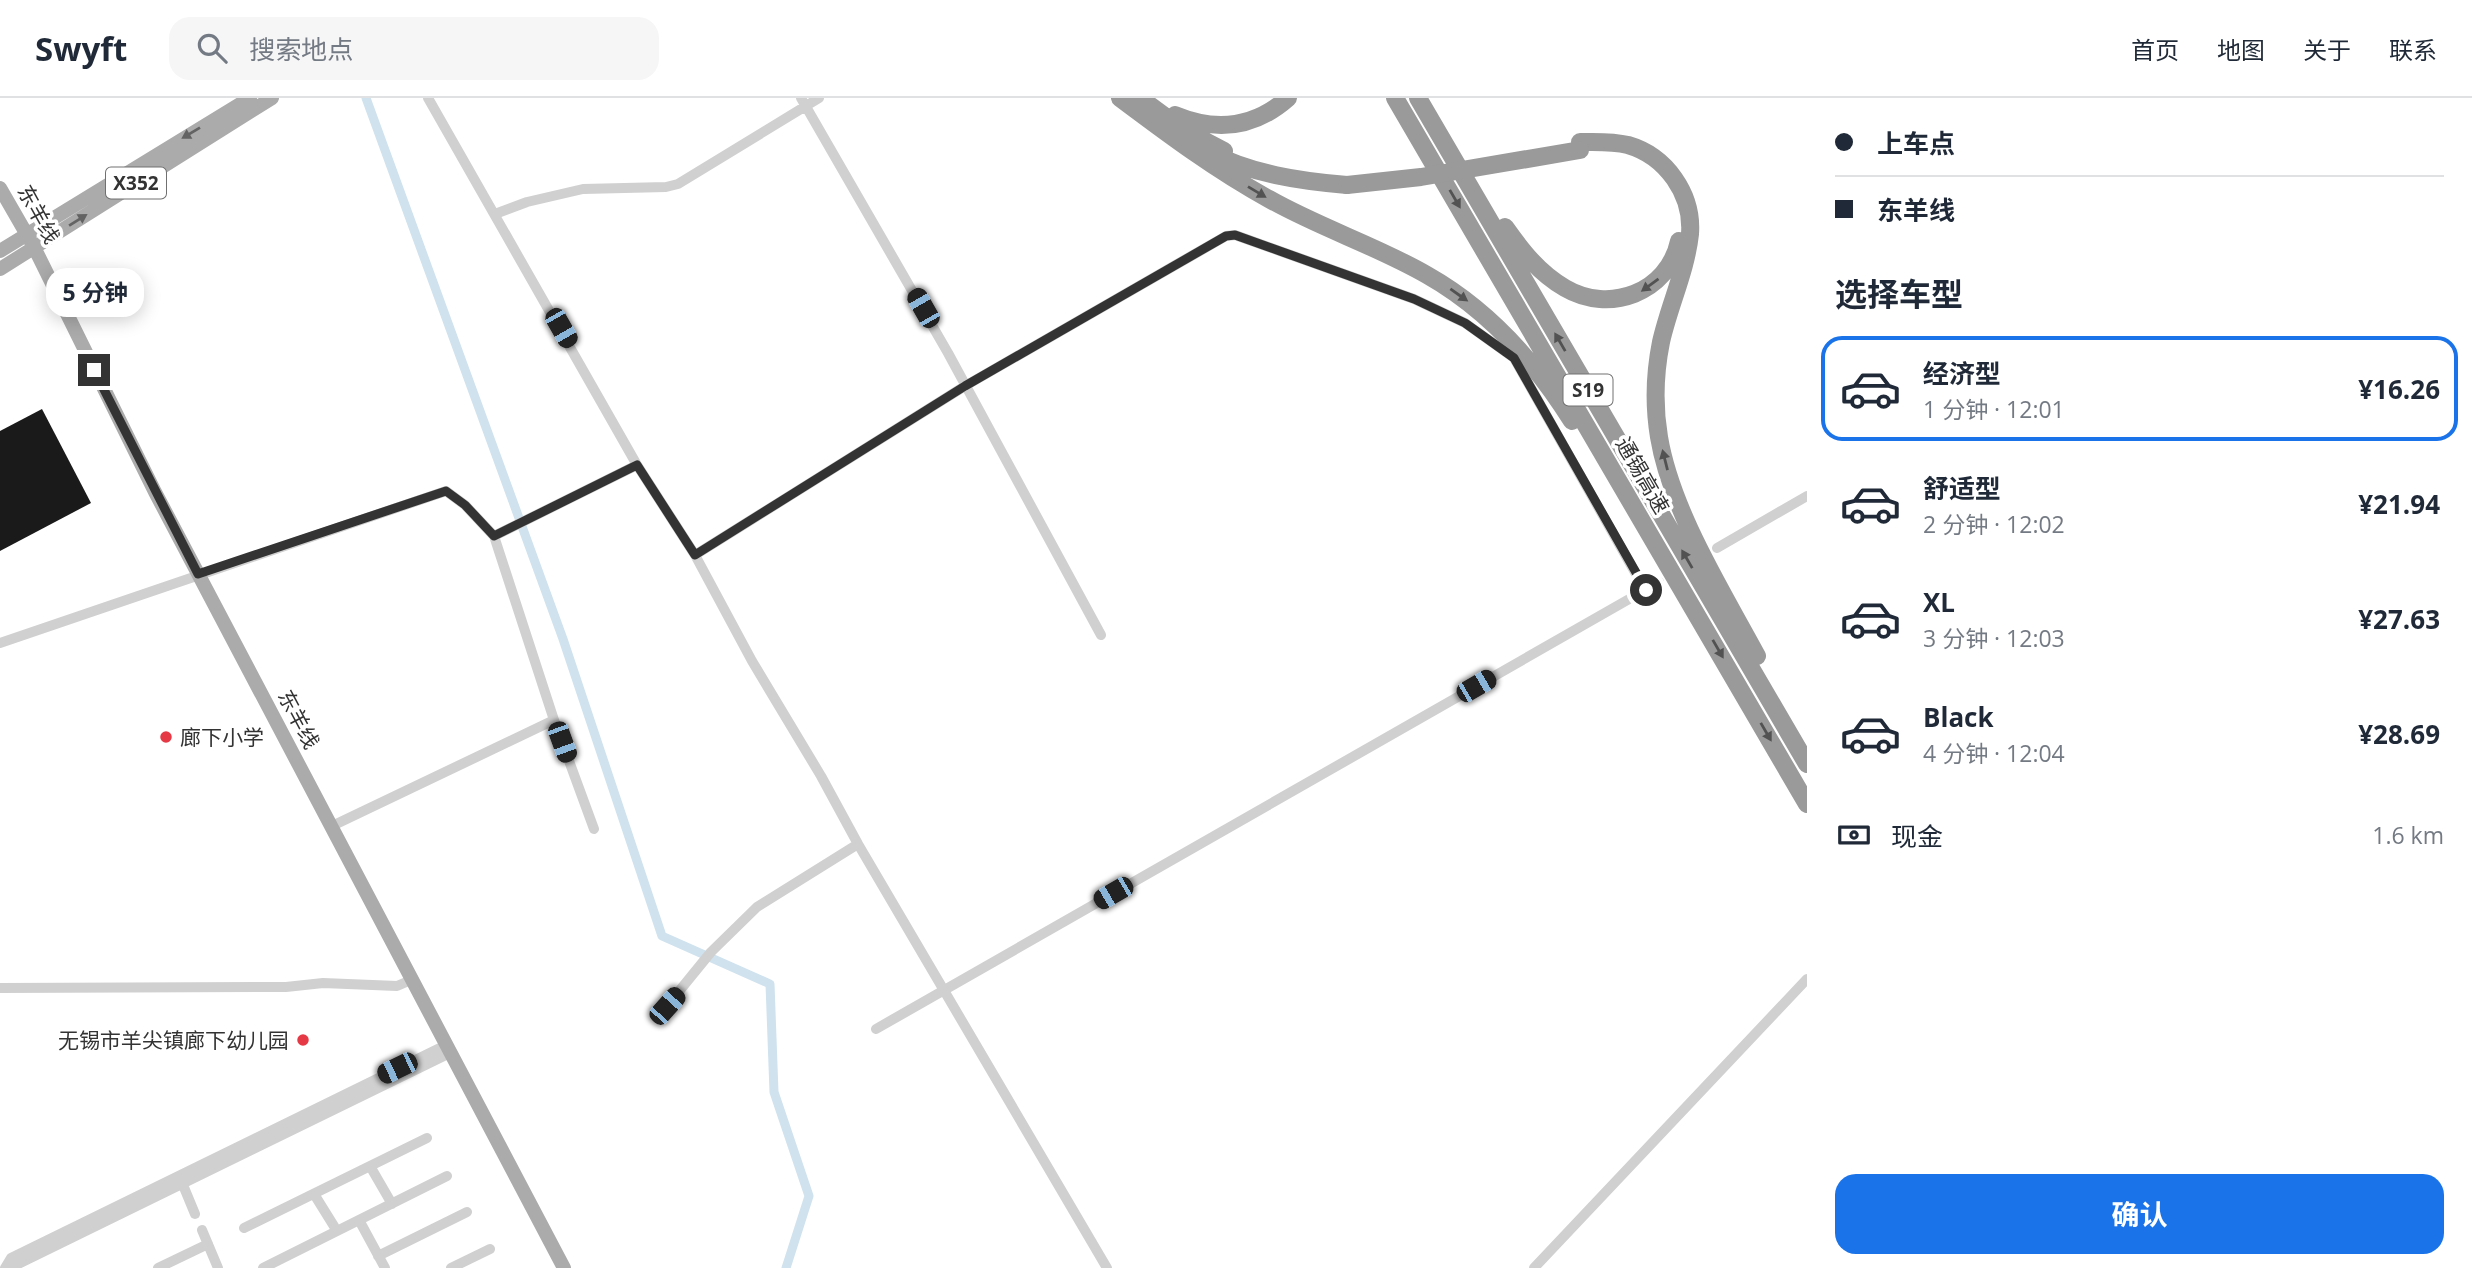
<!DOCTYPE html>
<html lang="zh">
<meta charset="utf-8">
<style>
:root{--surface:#fff;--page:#f6f6f7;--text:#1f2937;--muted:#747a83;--line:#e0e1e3;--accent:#1a73e8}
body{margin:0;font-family:"Open Sans","Noto Sans SC",sans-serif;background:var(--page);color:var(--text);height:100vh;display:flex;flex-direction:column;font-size:26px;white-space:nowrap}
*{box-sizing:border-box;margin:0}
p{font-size:23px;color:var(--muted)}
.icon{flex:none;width:38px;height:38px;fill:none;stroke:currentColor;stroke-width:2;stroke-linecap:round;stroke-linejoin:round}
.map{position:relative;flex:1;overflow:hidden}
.panel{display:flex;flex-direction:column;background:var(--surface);width:665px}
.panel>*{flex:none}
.top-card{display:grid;align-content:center;height:154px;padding:0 28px;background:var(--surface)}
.end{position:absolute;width:32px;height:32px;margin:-16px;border:9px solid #333;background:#fff;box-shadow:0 0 0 4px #fff}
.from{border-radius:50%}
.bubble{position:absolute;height:49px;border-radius:21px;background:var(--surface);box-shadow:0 4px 18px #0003;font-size:23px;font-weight:700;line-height:49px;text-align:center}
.car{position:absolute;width:21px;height:42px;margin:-21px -10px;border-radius:9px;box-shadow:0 0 5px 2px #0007;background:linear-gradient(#222 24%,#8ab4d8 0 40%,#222 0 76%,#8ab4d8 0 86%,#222 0)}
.top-card b{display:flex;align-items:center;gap:24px;height:66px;font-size:26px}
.top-card b+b{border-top:2px solid var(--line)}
.top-card i{width:18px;height:18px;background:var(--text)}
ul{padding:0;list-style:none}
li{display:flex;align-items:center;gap:21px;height:105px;margin:0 14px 10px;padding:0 14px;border:4px solid transparent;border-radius:21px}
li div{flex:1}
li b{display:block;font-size:26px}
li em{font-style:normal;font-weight:700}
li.selected{border-color:var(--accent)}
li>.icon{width:63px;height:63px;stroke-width:1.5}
h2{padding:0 28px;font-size:32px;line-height:84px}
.pay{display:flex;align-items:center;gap:18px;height:77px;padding:0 28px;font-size:26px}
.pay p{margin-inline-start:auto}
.action{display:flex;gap:14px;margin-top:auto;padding:14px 28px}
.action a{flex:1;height:80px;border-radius:21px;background:var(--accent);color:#fff;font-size:28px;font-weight:700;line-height:80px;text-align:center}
header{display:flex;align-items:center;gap:42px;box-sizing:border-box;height:98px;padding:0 35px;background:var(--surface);border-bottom:2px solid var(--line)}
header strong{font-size:33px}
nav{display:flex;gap:38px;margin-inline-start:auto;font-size:24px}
.search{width:490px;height:63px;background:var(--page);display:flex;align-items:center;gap:18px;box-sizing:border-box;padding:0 24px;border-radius:21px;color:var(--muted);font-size:26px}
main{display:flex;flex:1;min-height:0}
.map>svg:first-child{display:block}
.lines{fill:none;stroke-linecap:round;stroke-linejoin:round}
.canal{stroke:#cfe2ee;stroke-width:9}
.building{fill:#1a1a1a}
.minor{stroke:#d0d0d0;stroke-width:10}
.major{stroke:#ababab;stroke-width:14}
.highway{stroke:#9a9a9a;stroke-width:18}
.highway-bridge{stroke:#9a9a9a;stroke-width:18}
.oneway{fill:#636363}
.oneway2{fill:#525252}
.route{stroke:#333;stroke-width:9}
.poi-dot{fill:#e63946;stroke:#fff;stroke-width:2.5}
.labels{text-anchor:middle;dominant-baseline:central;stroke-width:7;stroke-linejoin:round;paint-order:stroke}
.shield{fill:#fff;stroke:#707070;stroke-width:2}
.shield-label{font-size:19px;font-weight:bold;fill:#333}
.street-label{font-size:21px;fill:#333;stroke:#fff}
.poi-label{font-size:21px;fill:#333;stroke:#fff;text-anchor:start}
</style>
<header>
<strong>Swyft</strong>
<div class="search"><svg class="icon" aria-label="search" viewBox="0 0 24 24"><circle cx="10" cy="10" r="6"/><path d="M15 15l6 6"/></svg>搜索地点</div>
<nav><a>首页</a><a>地图</a><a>关于</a><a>联系</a></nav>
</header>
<main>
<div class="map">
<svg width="1807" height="1170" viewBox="0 0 1807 1170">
<rect width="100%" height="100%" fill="#fff"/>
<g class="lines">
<!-- canal -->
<path class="canal" d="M366 0 563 541 662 838 770 886 774 994 809 1098 786 1170"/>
</g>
<!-- building -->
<path class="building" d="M42 311 91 405 0 453V333Z"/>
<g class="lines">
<!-- minor -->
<path class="minor" d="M428 0 637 367 695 457 752 563 821 678 858 746 1107 1170
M801 0 948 255 1101 537
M495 116 527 104 583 91 666 89 678 86 819 0
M494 438 637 367
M1717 450 1807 398
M695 457 965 288 1226 138 1235 137 1414 201 1465 225 1514 260 1645 492
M0 545 446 393 465 407 494 438 554 622 594 731
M332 728 554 622
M0 890 286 889 323 885 397 888 411 882
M667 908 711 854 757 809 858 746
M876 931 1659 484
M370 1068 392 1106
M183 1087 195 1116
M314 1096 337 1133
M359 1122 385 1170
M244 1130 427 1040
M202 1132 218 1170
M378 1158 467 1114
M5 1170 11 1160 446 947
M10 1170 450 955
M158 1170 208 1146
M263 1170 447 1078
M451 1170 490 1151
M1534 1170 1807 881"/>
<!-- major -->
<path class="major" d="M0 90 34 149 155 394 564 1170
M0 153 250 0
M0 171 272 0"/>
<!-- highway -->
<path class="highway" d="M1120 0C1168 36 1216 72 1269 101 1320 130 1377 148 1427 177 1489 212 1535 264 1572 323
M1140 0 1182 31 1224 53
M1395 0 1807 706
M1418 0 1807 666
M1175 17C1216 34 1254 30 1288 0
M1580 44C1596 44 1612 43 1628 47 1666 58 1693 96 1690 136 1686 173 1669 208 1661 244 1655 274 1654 309 1659 339 1671 412 1722 493 1757 558
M1209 54C1252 76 1299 83 1347 87
M1505 129C1522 153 1539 175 1565 190 1609 216 1668 195 1679 143"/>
<!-- highway-bridge -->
<path class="highway-bridge" d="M1347 87 1421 79 1580 52"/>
</g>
<!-- one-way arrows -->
<defs><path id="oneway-solid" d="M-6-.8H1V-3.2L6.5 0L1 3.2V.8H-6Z" transform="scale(1.75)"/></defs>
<g class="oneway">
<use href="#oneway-solid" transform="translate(191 35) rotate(149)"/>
<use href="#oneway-solid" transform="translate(78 122) rotate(-32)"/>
</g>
<g class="oneway2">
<use href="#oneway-solid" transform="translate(1257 94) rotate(31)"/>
<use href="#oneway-solid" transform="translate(1455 101) rotate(60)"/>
<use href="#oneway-solid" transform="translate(1650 187) rotate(144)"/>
<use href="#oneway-solid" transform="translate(1459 197) rotate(35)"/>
<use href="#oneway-solid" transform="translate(1560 244) rotate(-120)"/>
<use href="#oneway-solid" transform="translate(1665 362) rotate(-104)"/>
<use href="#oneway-solid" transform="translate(1687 461) rotate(-120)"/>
<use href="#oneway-solid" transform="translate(1718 551) rotate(60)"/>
<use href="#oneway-solid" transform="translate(1766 634) rotate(60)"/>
</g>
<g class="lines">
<!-- route -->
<path class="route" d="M94 272 198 476 446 393 465 407 494 438 637 367 695 457 965 288 1226 138 1235 137 1414 201 1465 225 1514 260 1646 492"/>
</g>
<!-- markers -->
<g class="poi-dot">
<circle cx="166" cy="639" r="7"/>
<circle cx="303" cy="942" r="7"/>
</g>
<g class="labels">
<!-- shield labels -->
<g class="shield">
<rect x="106" y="69.5" width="60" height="31" rx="5"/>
<rect x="1563.5" y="276.5" width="49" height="31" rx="5"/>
</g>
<g class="shield-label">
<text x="136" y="85">X352</text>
<text x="1588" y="292">S19</text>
</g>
<!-- street labels -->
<g class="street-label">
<text transform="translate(39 116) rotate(61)">东羊线</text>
<text transform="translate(1643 377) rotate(60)">通锡高速</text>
<text transform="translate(299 621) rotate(62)">东羊线</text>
</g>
<!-- poi labels -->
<g class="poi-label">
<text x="180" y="639">廊下小学</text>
<text x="289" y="942" text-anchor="end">无锡市羊尖镇廊下幼儿园</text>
</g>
</g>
</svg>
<i class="end from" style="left:1646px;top:492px"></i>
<i class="end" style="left:94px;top:272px"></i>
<div class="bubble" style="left:46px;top:170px;width:98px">5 分钟</div>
<i class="car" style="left:923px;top:210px;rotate:330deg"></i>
<i class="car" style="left:561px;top:230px;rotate:150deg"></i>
<i class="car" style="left:1476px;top:588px;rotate:60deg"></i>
<i class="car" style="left:562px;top:644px;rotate:160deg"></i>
<i class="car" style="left:1113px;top:795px;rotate:240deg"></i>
<i class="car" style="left:667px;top:908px;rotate:42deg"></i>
<i class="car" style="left:397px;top:970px;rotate:244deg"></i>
</div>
<section class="panel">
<div class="top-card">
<b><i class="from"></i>上车点</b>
<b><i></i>东羊线</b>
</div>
<h2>选择车型</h2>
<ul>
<li class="selected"><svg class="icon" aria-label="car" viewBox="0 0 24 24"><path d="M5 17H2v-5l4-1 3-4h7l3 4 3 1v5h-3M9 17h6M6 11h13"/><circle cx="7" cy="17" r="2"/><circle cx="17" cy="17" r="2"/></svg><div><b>经济型</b><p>1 分钟 · 12:01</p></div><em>¥16.26</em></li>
<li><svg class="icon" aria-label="car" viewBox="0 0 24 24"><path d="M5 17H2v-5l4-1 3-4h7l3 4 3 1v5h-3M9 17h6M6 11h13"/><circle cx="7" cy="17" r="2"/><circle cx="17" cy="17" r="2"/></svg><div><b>舒适型</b><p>2 分钟 · 12:02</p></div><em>¥21.94</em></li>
<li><svg class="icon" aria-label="car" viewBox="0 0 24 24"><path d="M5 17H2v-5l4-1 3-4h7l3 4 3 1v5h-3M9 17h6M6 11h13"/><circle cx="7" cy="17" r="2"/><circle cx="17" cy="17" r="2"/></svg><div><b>XL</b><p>3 分钟 · 12:03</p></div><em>¥27.63</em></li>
<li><svg class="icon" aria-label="car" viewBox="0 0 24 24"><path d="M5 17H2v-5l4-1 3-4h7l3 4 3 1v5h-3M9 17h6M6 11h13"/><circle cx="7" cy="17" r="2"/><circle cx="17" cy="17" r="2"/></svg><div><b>Black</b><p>4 分钟 · 12:04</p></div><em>¥28.69</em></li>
</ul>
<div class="pay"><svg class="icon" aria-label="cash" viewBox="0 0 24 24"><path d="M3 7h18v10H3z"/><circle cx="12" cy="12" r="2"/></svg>现金<p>1.6 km</p></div>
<div class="action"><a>确认</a></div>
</section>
</main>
